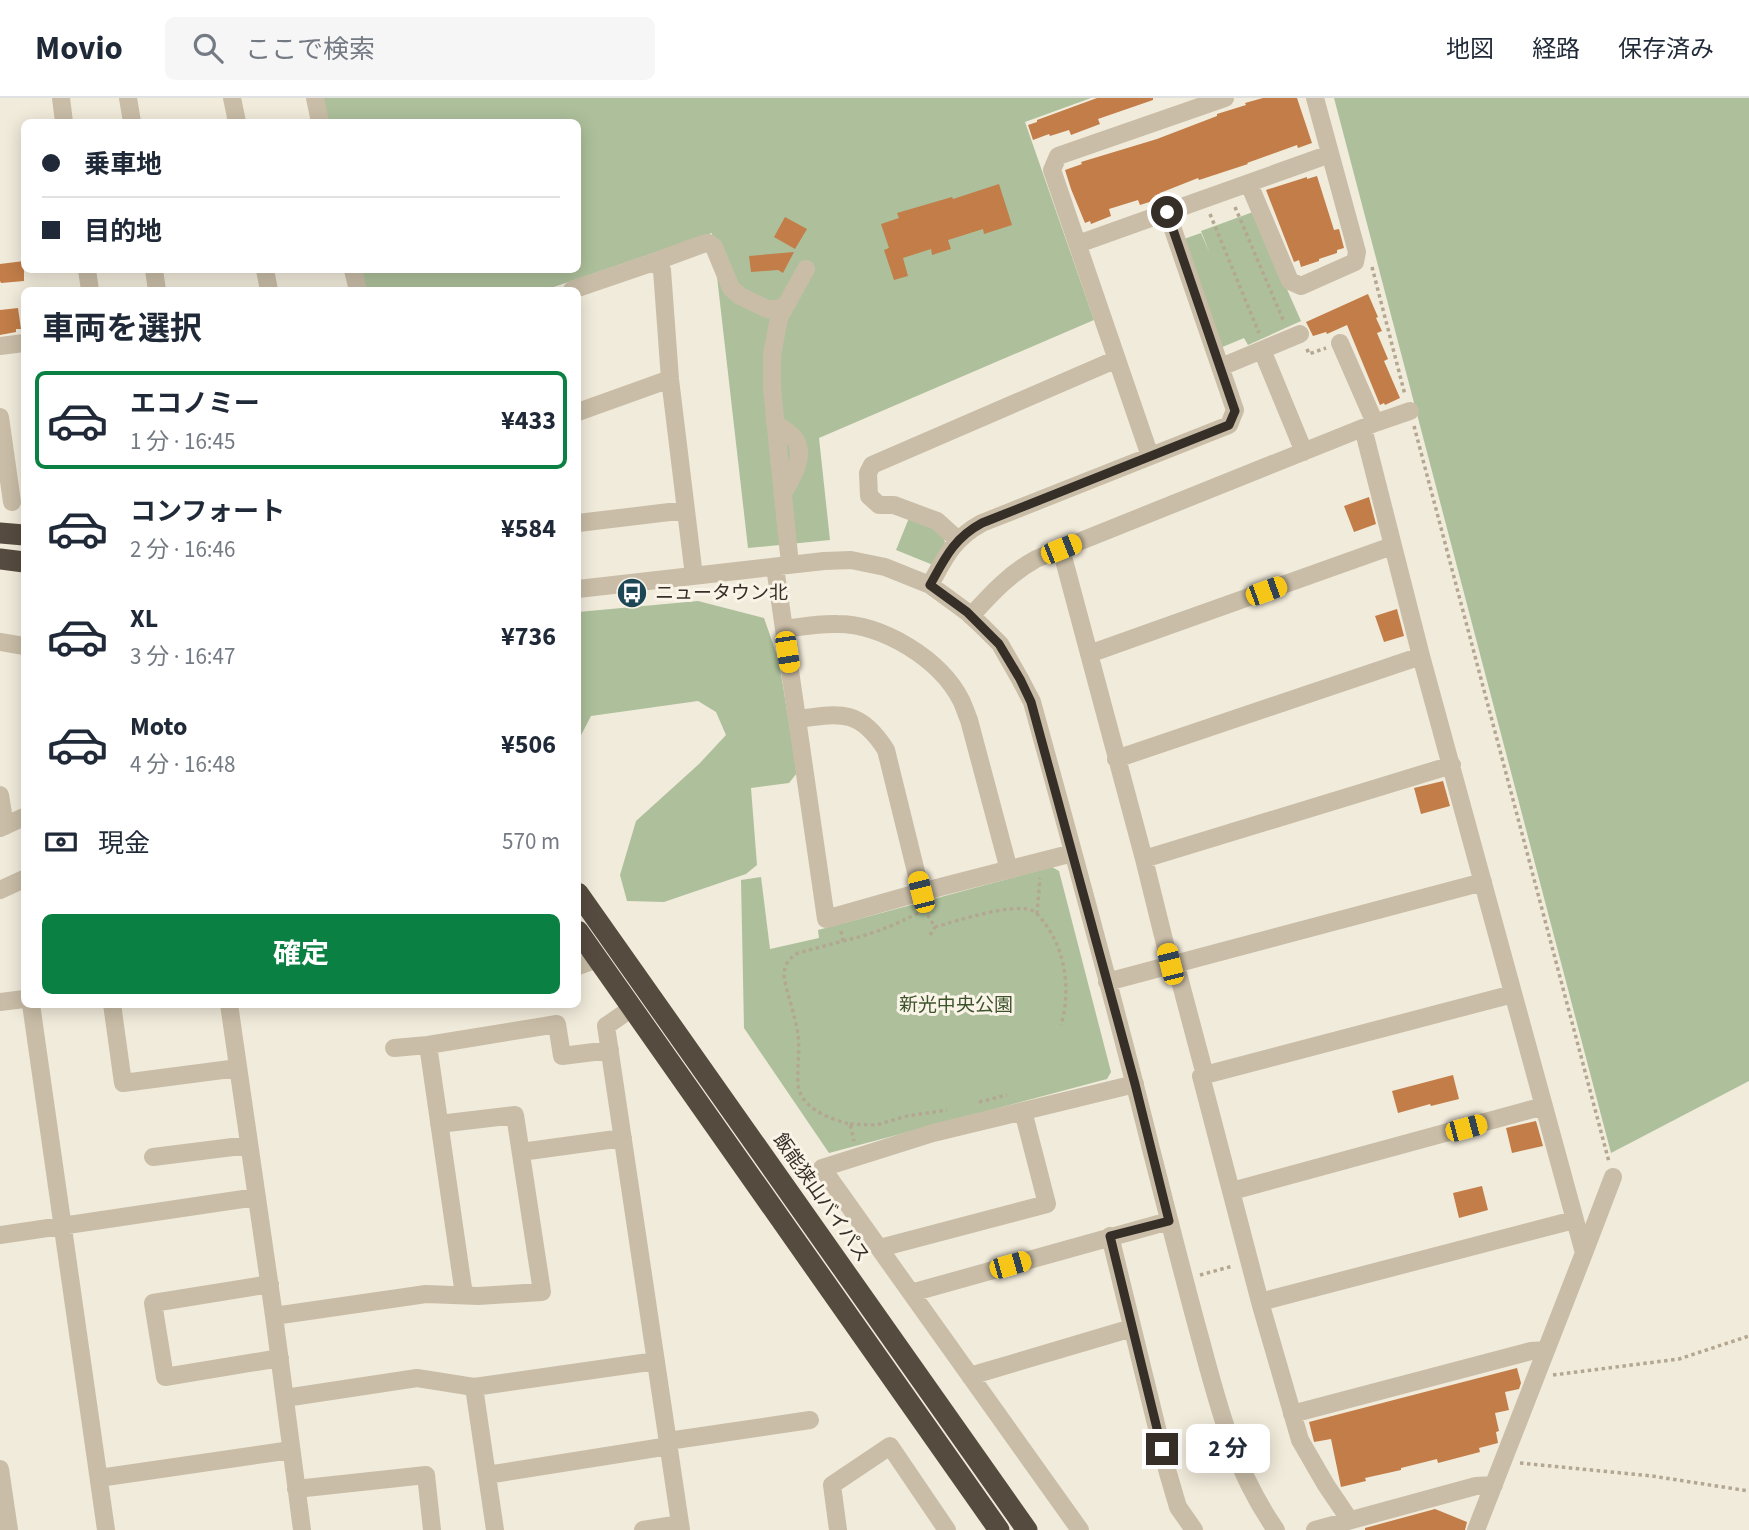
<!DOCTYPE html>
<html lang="ja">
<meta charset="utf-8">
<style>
:root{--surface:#fff;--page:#f6f6f7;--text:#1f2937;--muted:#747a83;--line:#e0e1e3;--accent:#0b8043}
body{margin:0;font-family:"Source Sans 3","Noto Sans JP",sans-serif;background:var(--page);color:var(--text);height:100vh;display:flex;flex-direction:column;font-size:26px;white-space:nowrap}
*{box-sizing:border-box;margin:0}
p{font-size:23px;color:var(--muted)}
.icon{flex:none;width:38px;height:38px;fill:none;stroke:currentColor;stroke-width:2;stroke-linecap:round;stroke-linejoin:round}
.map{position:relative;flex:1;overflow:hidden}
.details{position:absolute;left:21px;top:189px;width:560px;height:721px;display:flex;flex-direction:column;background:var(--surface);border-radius:10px;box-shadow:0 4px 18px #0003}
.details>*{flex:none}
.banner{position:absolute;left:21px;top:21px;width:560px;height:154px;border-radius:10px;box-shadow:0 4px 18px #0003;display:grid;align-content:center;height:154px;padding:0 21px;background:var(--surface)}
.end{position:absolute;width:32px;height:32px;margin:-16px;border:9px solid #352f28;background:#fff;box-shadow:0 0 0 4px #fff}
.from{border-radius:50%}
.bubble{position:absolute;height:49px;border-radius:10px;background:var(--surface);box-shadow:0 4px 18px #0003;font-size:23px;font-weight:700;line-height:49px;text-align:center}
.car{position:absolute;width:21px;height:42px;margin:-21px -10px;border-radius:9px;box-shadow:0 0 5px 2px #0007;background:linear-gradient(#f5c518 24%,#345 0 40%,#f5c518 0 76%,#345 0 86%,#f5c518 0)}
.banner b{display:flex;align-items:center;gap:24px;height:66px;font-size:26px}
.banner b+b{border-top:2px solid var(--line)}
.banner i{width:18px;height:18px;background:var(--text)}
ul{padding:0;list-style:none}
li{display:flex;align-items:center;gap:21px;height:98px;margin:0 14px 10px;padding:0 7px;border:4px solid transparent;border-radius:10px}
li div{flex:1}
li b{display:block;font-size:26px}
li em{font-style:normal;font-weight:700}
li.selected{border-color:var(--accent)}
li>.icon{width:63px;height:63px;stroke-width:1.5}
h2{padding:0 21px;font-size:32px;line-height:84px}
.pay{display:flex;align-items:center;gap:18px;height:77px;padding:0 21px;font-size:26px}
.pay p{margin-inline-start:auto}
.action{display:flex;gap:14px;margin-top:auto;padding:14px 21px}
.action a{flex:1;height:80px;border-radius:10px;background:var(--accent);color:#fff;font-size:28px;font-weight:700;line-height:80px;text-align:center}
header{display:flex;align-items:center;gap:42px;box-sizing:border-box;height:98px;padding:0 35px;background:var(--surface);border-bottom:2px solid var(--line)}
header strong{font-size:33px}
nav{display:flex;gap:38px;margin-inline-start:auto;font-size:24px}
.search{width:490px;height:63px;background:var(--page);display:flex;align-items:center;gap:18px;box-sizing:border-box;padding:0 24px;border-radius:10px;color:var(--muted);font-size:26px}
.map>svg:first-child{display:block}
.green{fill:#adc09b}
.building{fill:#c27d48}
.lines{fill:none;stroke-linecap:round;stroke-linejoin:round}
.path{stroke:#b4a792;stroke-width:3.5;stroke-dasharray:3.5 3.5;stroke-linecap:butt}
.minor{stroke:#c9bda7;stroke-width:18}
.highway{stroke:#564b3f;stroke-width:21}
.route{stroke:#352f28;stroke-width:9}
.labels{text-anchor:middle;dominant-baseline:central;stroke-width:6;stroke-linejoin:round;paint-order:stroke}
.poi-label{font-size:19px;fill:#352f28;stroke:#f9f4e7;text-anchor:start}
.park-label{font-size:19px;fill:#3d532c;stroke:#f9f4e7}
.street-label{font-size:19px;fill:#352f28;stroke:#f9f4e7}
</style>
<header>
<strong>Movio</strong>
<div class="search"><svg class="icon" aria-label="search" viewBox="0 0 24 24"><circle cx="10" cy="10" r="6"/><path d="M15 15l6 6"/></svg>ここで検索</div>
<nav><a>地図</a><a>経路</a><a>保存済み</a></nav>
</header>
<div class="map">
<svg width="1749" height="1432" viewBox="0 0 1749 1432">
<rect width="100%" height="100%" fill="#f1ebdb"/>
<!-- green -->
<path class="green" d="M311 0H1091L1025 24 1094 222 819 340 830 442 748 450 712 135 545 192H354L349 172H578V24H317Z
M1334 0H1749V983L1611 1055Z
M1253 114 1301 223 1248 247 1244 240 1220 250 1184 141 1201 135 1210 156 1201 133Z
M909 420 935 429 944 438 945 446 933 467 896 452Z
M698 503 764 520 779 563 797 675 789 685 751 690 757 767 746 776 664 804 627 803 620 777 636 723 699 666 726 637 716 614 698 603 591 618 578 643V514Z
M1052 769 1059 773 1111 974 1107 981 829 1055 744 930 741 782 761 779 770 851 819 840 818 832Z"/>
<!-- building -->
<path class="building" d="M1097 0H1153V2L1098 21 1100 26 1071 37 1069 32 1050 38 1049 36 1033 42 1028 27 1037 24V22Z
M1263 0H1297L1312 45 1298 50 1297 47 1247 65 1248 66 1199 82 1198 80 1160 95 1162 100 1140 107 1138 102 1109 111 1111 118 1091 126 1090 123 1085 125 1071 91 1065 72 1082 66 1081 64 1157 41 1217 18V16L1246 7 1245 5Z
M1317 78 1334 132 1339 131 1344 150 1337 152V155L1319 161V163L1301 169 1299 162 1294 164 1266 92 1307 79V81Z
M999 86 1012 127 984 136 983 131 948 142 951 151 932 157 931 151 903 160 908 178 894 182 884 152 889 150 881 126 899 120 897 115 952 99 953 101Z
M785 119 807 131 795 151 774 139Z
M794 154 783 175 778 172 751 174 749 158Z
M24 163V183L1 185 0 183V166Z
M1368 196 1378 219 1376 220 1382 233 1377 235 1388 261 1384 263 1400 300 1385 307 1384 305 1380 307 1347 227 1327 236 1326 234 1313 238 1306 224Z
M18 210 21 231H16V234L0 237V212Z
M1369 399 1376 426 1354 434 1344 408Z
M1397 511 1404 538 1384 544 1375 518Z
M1443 683 1450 708 1421 716 1414 690Z
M1453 977 1459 1001 1431 1008 1430 1006 1398 1015 1392 993Z
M1536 1023 1543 1048 1512 1055 1506 1030Z
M1482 1088 1488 1112 1459 1120 1453 1095Z
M1517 1270 1521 1285 1519 1291 1505 1294 1509 1312 1495 1315 1499 1333 1496 1334 1498 1345 1479 1350 1480 1354 1438 1365 1437 1361 1401 1370V1372L1365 1380 1366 1383 1341 1389 1331 1341 1314 1344 1309 1324Z
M1435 1411 1467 1424 1465 1432H1365V1430Z"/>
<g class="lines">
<!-- path -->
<path class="path" d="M1235 109 1284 224
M1210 116 1259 235
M1372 169 1405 297
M1307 251 1309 256 1326 250
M1414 328 1609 1064
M924 811 935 829C956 823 1012 805 1031 812 1036 814 1040 819 1043 823 1066 852 1071 893 1061 927
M1037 816 1040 780
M841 833 843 843 798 855C789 860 784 867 784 878 787 897 795 916 798 936 800 953 797 969 798 985 799 1010 830 1021 850 1026L854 1043
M930 837 935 829
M843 843C873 836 893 828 920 814
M979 1004 1007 997
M850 1026 876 1027 907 1018 947 1012
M1200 1177 1233 1168
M1553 1277 1679 1261 1749 1238
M1520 1365 1652 1378 1749 1393"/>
<!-- minor -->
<path class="minor" d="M61 0 64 24
M128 0 132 24
M232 0 237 24
M315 0 320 24
M1249 86 1290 183 1301 188 1355 164 1357 154 1315 0
M1078 146 1330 56
M654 164 703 146 709 145 714 149 731 190 740 198 767 211H778L786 207
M87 172 90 192
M154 172 157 192
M265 172 269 192
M353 172 358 192
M572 192 654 164 662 172 670 281 694 478
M1340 245 1375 325
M0 248 24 245
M1262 252 1304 354
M1221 269 1300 236
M578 314 670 281
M0 319 12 404
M775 325C781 330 789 334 794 340 807 357 792 380 783 395
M1363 330 1421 558 1584 1155 1476 1432
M1150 358 1052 72 1058 58 1225 0
M578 425 686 412
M958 442 937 423 894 407H879L869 398 868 375 872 367 1117 261
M1061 451 1144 761 1170 866
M790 466 772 291V257L779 220 806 171
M775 469 826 821 921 794 1073 755
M930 487C945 459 954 440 982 425L1229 327 1235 312 1167 114
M578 491 824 463 851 462 885 469 930 487 967 514 982 528 1000 546 1020 581 1032 604C1073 753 1114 901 1151 1051 1167 1113 1182 1174 1199 1236 1219 1309 1232 1368 1276 1432
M971 518C991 496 1009 476 1036 461L1375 325 1410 313
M784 531C801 529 820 525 837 526 883 526 940 561 961 602 964 608 966 615 969 622L1009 772
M0 544 24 548
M1089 556 1392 448
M798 621C841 615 860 611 886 652L921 794
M1116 661 1421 558
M0 697 5 728
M0 730 24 719
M1144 761 1452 667
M0 792 24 781
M1175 864 1205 977
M578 868 598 861
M1107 884 1483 784
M0 904 24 901
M31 906 106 1432
M112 906 123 985 238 970
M229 906 274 1218 302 1432
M632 910 606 928 681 1432
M428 947 464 1197
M394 950 428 947 557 926 562 958 610 952
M521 1054 623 1040
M153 1059 249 1047
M1232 1093 1544 1008
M0 1137 257 1099
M1110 1138 1168 1375 1178 1409 1194 1432
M880 1150 1047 1106 1023 1013
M1584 1155 1613 1079
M270 1186 153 1205 165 1279 280 1260
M911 1195 1169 1123
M1260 1204 1574 1122
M274 1218 426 1196 478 1198 542 1194 515 1017 439 1026
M970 1278 1132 1230
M474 1289 495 1432
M285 1300 417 1280 474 1289 656 1263
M1292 1316 1531 1253 1546 1252
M668 1343 810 1322
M0 1371 9 1432
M487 1377 669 1348
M99 1380 291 1352
M296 1391 426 1377 432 1432
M1349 1421 1326 1387 1300 1342 1260 1204 1201 978 1513 896
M643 1432 680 1426
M838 1432 832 1387 890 1348 947 1432
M1080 1432 822 1070 933 1035 1135 986
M1315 1432 1476 1388 1494 1387"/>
<!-- highway -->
<path class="highway" d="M0 435 24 437
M0 461 24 464
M578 795 1027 1432
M578 833 999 1432"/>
</g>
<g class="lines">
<!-- route -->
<path class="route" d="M1162 1351 1110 1138 1169 1123 1135 986 1031 604 1020 581 999 546 967 514 930 487C945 460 954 440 982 425L1229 327 1235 313 1167 114"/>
</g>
<!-- icons -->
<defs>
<g id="bus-disc" transform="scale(1.575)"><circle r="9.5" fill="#1e4756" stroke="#f9f4e7"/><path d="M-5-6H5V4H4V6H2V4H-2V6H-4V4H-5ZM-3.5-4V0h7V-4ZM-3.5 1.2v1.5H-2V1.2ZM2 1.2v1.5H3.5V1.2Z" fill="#fff"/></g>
</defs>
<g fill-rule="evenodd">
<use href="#bus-disc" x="632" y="495"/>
</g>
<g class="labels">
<!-- poi labels -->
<g class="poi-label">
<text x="655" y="495">ニュータウン北</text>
</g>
<!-- park labels -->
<g class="park-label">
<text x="956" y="907">新光中央公園</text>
</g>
<!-- street labels -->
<g class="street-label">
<text transform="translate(821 1100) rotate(55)">飯能狭山バイパス</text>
</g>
</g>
</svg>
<i class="end from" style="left:1167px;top:114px"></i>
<i class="end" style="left:1162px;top:1351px"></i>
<div class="bubble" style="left:1186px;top:1326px;width:84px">2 分</div>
<i class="car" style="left:1061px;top:451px;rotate:68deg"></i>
<i class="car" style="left:1266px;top:493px;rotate:70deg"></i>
<i class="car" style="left:787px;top:554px;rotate:171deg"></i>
<i class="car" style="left:921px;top:794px;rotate:346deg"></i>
<i class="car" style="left:1170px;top:866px;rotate:346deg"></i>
<i class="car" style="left:1466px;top:1030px;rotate:75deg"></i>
<i class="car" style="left:1010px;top:1167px;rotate:74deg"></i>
<div class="banner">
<b><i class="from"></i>乗車地</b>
<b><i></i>目的地</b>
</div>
<section class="details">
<h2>車両を選択</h2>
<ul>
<li class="selected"><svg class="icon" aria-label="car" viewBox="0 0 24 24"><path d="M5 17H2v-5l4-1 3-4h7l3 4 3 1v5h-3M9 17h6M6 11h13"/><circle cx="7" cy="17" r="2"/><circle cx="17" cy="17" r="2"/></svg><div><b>エコノミー</b><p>1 分 · 16:45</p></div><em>¥433</em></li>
<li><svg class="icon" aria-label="car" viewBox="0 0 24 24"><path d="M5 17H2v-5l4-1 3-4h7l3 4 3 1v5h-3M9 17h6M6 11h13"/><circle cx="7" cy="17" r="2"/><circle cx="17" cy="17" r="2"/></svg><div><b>コンフォート</b><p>2 分 · 16:46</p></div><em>¥584</em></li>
<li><svg class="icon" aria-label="car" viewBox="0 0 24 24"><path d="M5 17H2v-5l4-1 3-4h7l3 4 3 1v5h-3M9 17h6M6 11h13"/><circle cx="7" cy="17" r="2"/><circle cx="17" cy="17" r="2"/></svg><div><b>XL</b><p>3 分 · 16:47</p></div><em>¥736</em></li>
<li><svg class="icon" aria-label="car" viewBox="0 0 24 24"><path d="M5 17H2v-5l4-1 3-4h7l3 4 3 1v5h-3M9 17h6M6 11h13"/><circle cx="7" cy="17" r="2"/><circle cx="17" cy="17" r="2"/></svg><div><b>Moto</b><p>4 分 · 16:48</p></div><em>¥506</em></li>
</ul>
<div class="pay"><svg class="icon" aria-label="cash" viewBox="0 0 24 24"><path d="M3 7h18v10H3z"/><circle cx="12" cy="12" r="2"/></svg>現金<p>570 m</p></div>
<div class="action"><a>確定</a></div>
</section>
</div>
